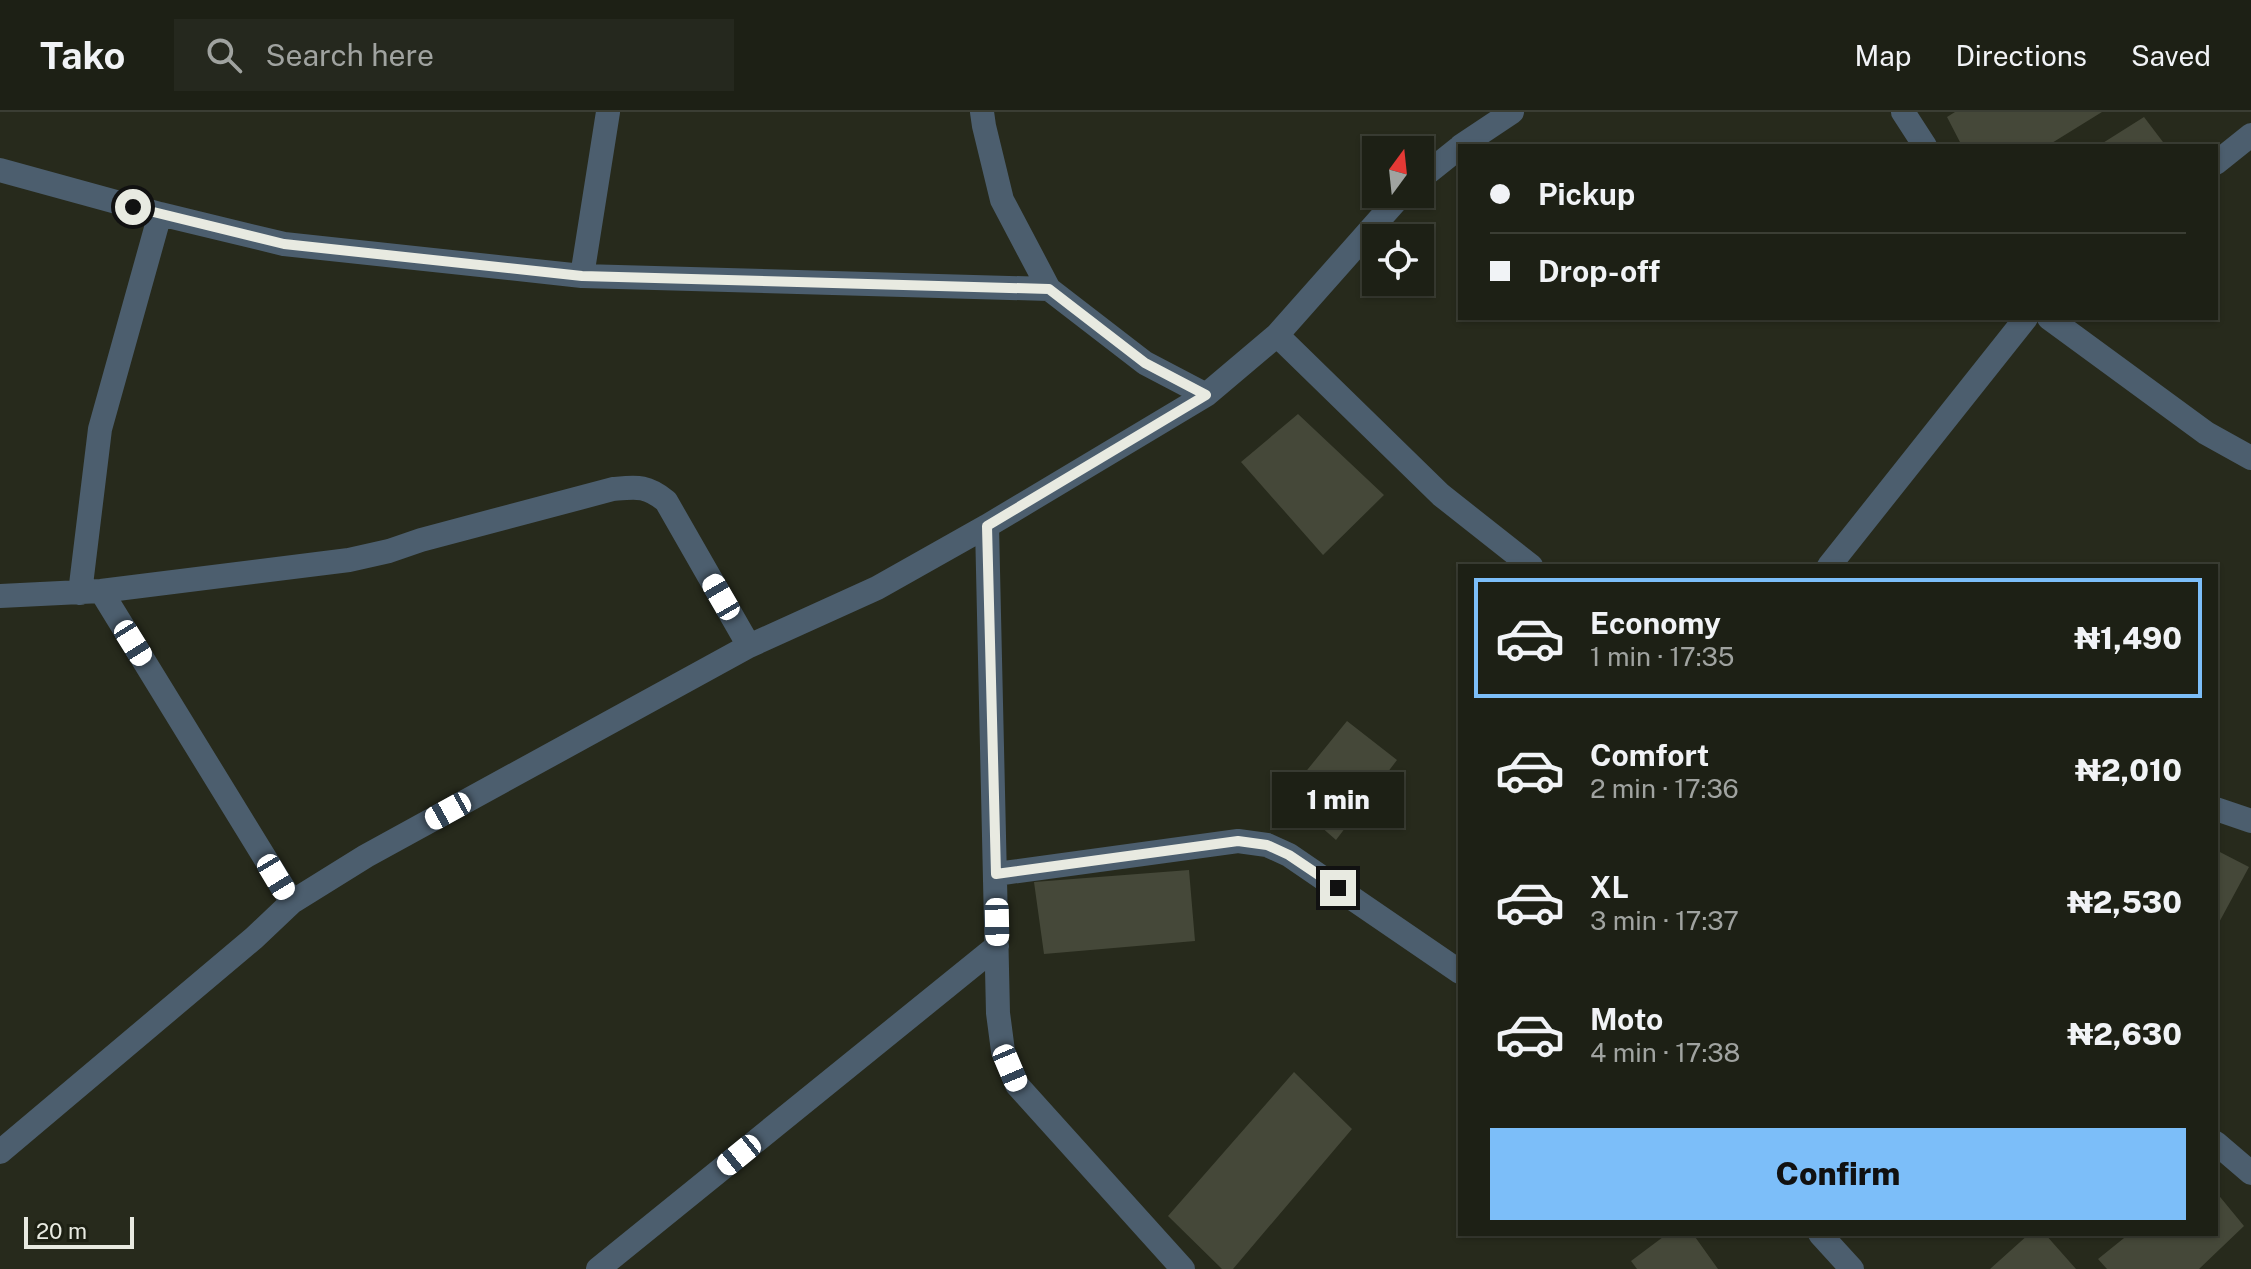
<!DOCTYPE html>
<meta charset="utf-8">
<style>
:root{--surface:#1d2015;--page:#25281e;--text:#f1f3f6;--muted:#a0a3a0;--line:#3b3e34;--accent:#7cbef9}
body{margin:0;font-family:"Public Sans",sans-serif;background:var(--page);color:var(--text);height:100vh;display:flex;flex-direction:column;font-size:30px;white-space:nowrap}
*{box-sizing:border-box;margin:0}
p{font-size:26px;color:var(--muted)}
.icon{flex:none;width:44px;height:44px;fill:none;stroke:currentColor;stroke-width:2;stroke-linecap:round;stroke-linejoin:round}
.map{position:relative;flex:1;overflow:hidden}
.side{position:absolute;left:1458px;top:452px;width:760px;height:672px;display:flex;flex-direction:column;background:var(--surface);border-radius:0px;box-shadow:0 2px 6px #0004,0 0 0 2px var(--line)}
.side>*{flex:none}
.guide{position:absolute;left:1458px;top:32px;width:760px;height:176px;border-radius:0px;box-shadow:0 2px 6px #0004,0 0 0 2px var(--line);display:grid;align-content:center;height:176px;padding:0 32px;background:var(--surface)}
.needle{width:52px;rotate:15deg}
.controls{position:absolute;left:1362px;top:24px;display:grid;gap:16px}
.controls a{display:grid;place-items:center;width:72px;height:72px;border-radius:0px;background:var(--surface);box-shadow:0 2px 6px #0004,0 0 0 2px var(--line);font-size:40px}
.scale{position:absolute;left:24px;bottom:20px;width:110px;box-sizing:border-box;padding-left:8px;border:4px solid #e8eae1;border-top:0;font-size:22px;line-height:28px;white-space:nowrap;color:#e8eae1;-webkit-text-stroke:6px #1d2013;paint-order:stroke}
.end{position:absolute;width:36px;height:36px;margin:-18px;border:10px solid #e8eae1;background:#111;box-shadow:0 0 0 4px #111}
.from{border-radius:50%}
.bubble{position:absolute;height:56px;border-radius:0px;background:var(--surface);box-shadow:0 2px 6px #0004,0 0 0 2px var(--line);font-size:26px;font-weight:800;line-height:56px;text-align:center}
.car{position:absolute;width:24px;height:48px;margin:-24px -12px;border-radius:10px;box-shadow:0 0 6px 2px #0007;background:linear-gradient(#fff 24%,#345 0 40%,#fff 0 76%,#345 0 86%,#fff 0)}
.guide b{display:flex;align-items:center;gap:28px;height:76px;font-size:30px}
.guide b+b{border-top:2px solid var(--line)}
.guide i{width:20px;height:20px;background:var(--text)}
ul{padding:14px 0 0;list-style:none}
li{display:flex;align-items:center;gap:24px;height:120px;margin:0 16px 12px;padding:0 16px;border:4px solid transparent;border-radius:0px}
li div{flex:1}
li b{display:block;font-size:30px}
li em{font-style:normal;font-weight:800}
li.selected{border-color:var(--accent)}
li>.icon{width:72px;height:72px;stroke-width:1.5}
.primary-button{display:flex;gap:16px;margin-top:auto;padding:16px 32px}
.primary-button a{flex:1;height:92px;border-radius:0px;background:var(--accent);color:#111;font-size:32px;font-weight:800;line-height:92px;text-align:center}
header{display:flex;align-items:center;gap:48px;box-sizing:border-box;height:112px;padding:0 40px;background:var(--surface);border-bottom:2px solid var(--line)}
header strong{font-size:38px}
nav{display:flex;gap:44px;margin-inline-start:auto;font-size:28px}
.search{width:560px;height:72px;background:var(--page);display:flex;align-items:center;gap:20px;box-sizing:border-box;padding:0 28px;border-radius:0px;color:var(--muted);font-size:30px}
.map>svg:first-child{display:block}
.building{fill:#454839}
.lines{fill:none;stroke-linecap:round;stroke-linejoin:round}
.minor{stroke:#4c5e6e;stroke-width:24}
.route{stroke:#e8eae1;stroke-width:10}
</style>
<header>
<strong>Tako</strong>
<div class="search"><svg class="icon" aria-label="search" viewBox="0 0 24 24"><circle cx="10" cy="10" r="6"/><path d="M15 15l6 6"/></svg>Search here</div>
<nav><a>Map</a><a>Directions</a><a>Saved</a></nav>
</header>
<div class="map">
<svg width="2251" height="1157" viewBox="0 0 2251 1157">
<rect width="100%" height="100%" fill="#272a1c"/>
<!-- building -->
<path class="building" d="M1955 0H2102L2047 34H1962L1947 5Z
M2144 5 2166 34H2098Z
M1298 302 1384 383 1323 443 1241 350Z
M1347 609 1397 648 1336 728 1286 684Z
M2216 738 2249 755 2216 816Z
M1189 758 1195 829 1044 842 1034 770Z
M1294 960 1352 1017 1233 1157H1222L1168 1104Z
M2216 1080 2244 1114 2199 1157H2107L2098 1147 2129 1122H2216Z
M1667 1122H1693L1718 1157H1637L1631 1149Z
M2029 1122H2045L2076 1157H1990Z"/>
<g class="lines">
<!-- minor -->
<path class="minor" d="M982 0 984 14 1002 88 1049 177 1145 251 1206 283
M1903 0 1925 34
M1461 34 1512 0
M2216 51 2251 23
M0 58 160 102 284 132 582 164 1049 177
M1420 67 1460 35
M582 164 608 0
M2049 206 2206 321 2251 346
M1277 223 1441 383 1531 454
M987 414 998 901 1003 939 1017 973 1183 1157
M1829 454 2026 206
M101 479 292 790
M80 481 100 317 160 102
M0 484 101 479 349 448 389 439 421 428 613 377C637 375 646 373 666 389L749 534
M2216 697 2251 709
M996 762 1238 729 1267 733 1289 743 1460 860
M2216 1031 2251 1061
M0 1040 254 826 292 790 366 744 749 534 877 476 987 414 1206 283 1277 223 1402 82
M1820 1122 1852 1157
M598 1157 997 834"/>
</g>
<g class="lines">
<!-- route -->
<path class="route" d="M133 95 284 132 582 164 1049 177 1145 251 1206 283 987 414 996 762 1238 729 1267 733 1289 743 1338 776"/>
</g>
</svg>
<div class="controls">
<a><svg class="needle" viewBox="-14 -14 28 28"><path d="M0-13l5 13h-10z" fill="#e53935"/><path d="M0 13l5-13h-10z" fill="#a0a3a0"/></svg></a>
<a><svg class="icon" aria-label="locate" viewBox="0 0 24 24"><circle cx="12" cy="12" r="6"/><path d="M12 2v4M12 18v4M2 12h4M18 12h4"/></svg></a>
</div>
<div class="scale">20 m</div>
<i class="end from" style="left:133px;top:95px"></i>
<i class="end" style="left:1338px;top:776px"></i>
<div class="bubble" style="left:1272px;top:660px;width:132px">1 min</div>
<i class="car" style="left:721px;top:485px;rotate:330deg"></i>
<i class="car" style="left:133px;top:531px;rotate:148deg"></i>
<i class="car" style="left:448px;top:699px;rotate:241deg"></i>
<i class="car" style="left:276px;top:765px;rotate:149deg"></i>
<i class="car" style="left:997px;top:810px;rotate:179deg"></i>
<i class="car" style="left:1010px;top:956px;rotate:157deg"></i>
<i class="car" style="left:739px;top:1043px;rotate:231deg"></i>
<div class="guide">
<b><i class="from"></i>Pickup</b>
<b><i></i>Drop-off</b>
</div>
<section class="side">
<ul>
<li class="selected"><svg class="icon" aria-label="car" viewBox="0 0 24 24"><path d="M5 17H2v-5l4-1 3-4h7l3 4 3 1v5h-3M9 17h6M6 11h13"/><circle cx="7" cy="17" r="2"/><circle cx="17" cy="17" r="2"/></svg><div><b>Economy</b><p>1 min · 17:35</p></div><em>₦1,490</em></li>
<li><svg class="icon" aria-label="car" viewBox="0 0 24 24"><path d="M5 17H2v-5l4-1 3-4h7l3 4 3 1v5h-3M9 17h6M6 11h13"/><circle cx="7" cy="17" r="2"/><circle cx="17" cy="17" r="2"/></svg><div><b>Comfort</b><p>2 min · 17:36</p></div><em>₦2,010</em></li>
<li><svg class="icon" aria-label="car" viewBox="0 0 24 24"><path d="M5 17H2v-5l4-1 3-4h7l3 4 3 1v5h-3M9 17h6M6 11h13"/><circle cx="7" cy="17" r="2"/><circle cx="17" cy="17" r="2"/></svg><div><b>XL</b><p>3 min · 17:37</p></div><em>₦2,530</em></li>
<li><svg class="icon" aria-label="car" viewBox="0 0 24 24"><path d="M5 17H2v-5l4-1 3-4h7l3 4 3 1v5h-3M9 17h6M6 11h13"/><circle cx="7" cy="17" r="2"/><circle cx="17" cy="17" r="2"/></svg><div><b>Moto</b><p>4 min · 17:38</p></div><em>₦2,630</em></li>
</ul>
<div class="primary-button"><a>Confirm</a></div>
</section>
</div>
